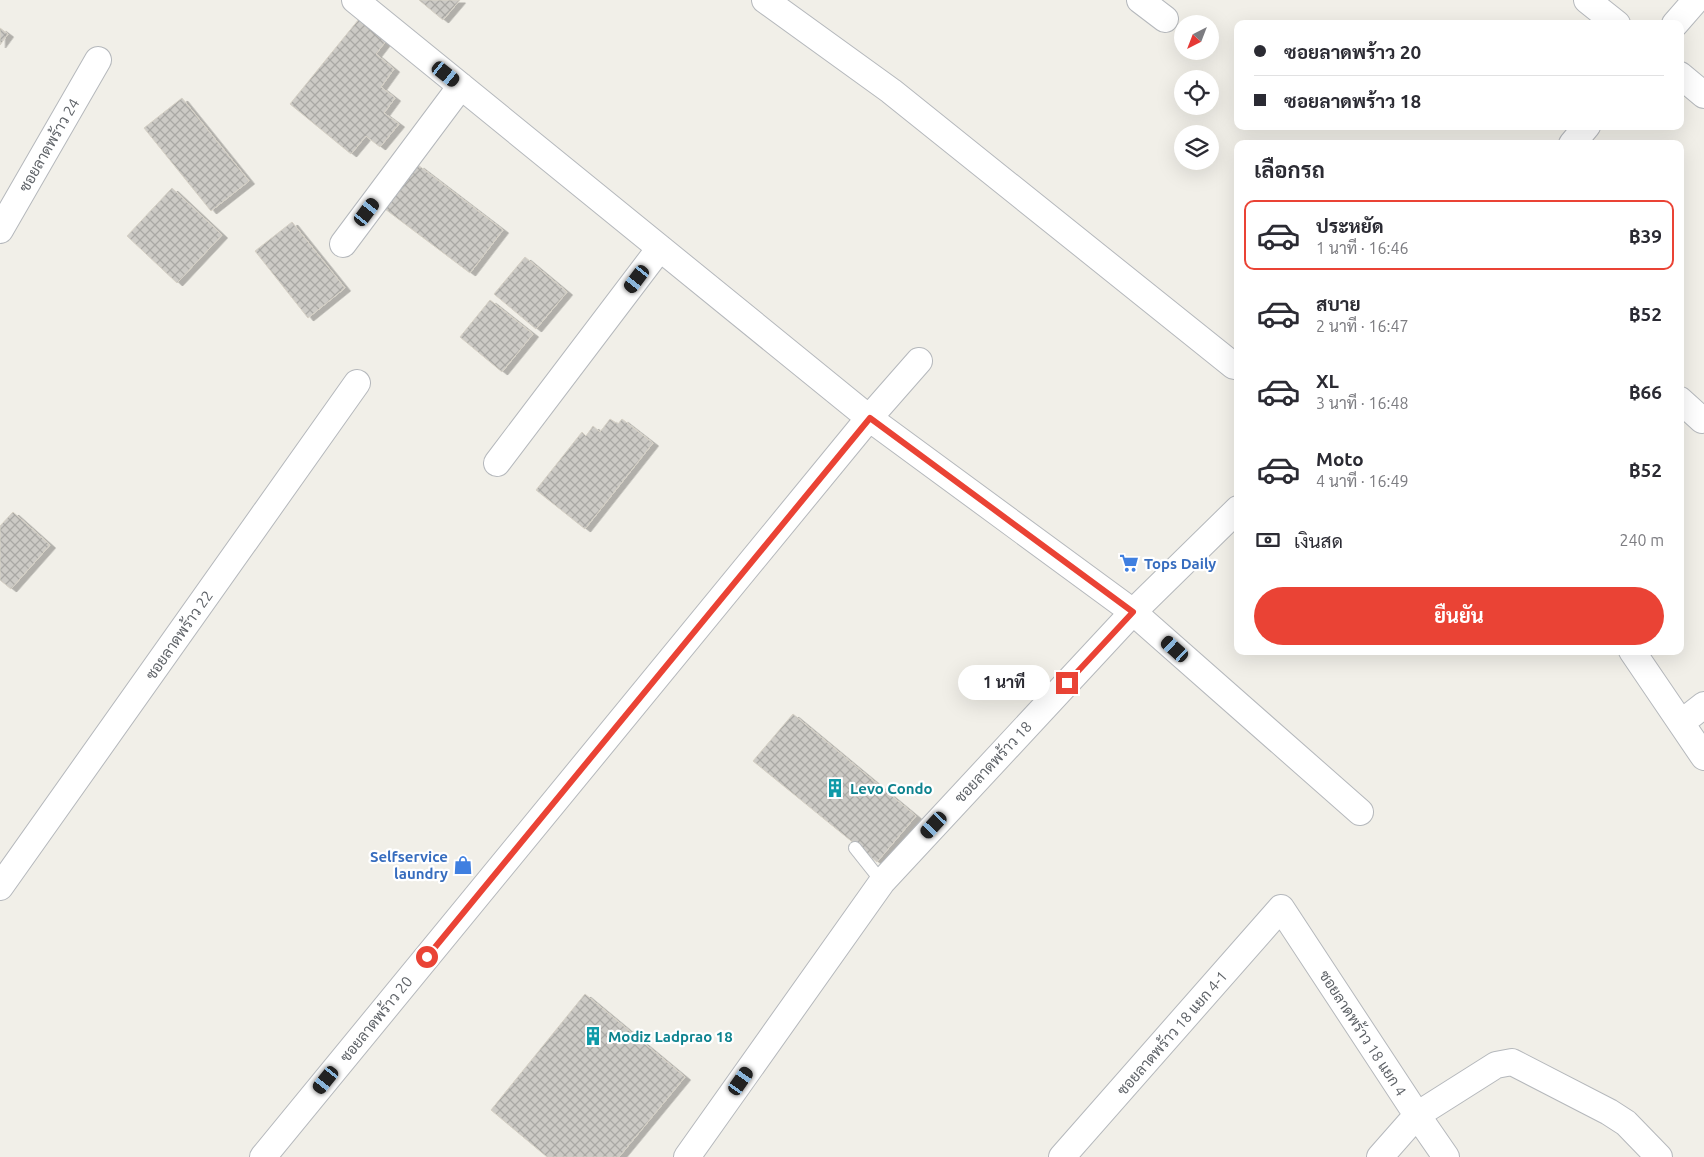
<!DOCTYPE html>
<html lang="th">
<meta charset="utf-8">
<style>
:root{--surface:#fff;--page:#f7f7f7;--text:#2b2b33;--muted:#7c7c81;--line:#e1e1e2;--accent:#ea4335}
body{margin:0;font-family:Ubuntu,Sarabun,sans-serif;background:var(--page);color:var(--text);height:100vh;display:flex;flex-direction:column;font-size:19px;white-space:nowrap}
*{box-sizing:border-box;margin:0}
p{font-size:16px;color:var(--muted)}
.icon{flex:none;width:28px;height:28px;fill:none;stroke:currentColor;stroke-width:2;stroke-linecap:round;stroke-linejoin:round}
.map{position:relative;flex:1;overflow:hidden}
.sheet{position:absolute;left:1234px;top:140px;width:450px;height:515px;display:flex;flex-direction:column;background:var(--surface);border-radius:10px;box-shadow:0 5px 20px #0002}
.sheet>*{flex:none}
.hud{position:absolute;left:1234px;top:20px;width:450px;height:110px;border-radius:10px;box-shadow:0 5px 20px #0002;display:grid;align-content:center;height:110px;padding:0 20px;background:var(--surface)}
.needle{width:32px;rotate:222deg}
.tools{position:absolute;left:1174px;top:15px;display:grid;gap:10px}
.tools a{display:grid;place-items:center;width:45px;height:45px;border-radius:50%;background:var(--surface);box-shadow:0 5px 20px #0002;font-size:25px}
.end{position:absolute;width:22px;height:22px;margin:-11px;border:6px solid #ea4335;background:#fff;box-shadow:0 0 0 2px #fff}
.from{border-radius:50%}
.bubble{position:absolute;height:35px;border-radius:18px;background:var(--surface);box-shadow:0 5px 20px #0002;font-size:16px;font-weight:700;line-height:35px;text-align:center}
.car{position:absolute;width:15px;height:30px;margin:-15px -8px;border-radius:6px;box-shadow:0 0 4px 1px #0007;background:linear-gradient(#222 24%,#8ab4d8 0 40%,#222 0 76%,#8ab4d8 0 86%,#222 0)}
.hud b{display:flex;align-items:center;gap:18px;height:48px;font-size:19px}
.hud b+b{border-top:1px solid var(--line)}
.hud i{width:12px;height:12px;background:var(--text)}
ul{padding:0;list-style:none}
li{display:flex;align-items:center;gap:15px;height:70px;margin:0 10px 8px;padding:0 10px;border:2px solid transparent;border-radius:10px}
li div{flex:1}
li b{display:block;font-size:19px}
li em{font-style:normal;font-weight:700}
li.selected{border-color:var(--accent)}
li>.icon{width:45px;height:45px;stroke-width:1.5}
h2{padding:0 20px;font-size:22px;line-height:60px}
.pay{display:flex;align-items:center;gap:12px;height:55px;padding:0 20px;font-size:19px}
.pay p{margin-inline-start:auto}
.button{display:flex;gap:10px;margin-top:auto;padding:10px 20px}
.button a{flex:1;height:58px;border-radius:30px;background:var(--accent);color:#fff;font-size:20px;font-weight:700;line-height:58px;text-align:center}
.map>svg:first-child{display:block}
.building{fill:url(#building-cross-hatch);stroke:#d6d1c6;filter:url(#shadow)}
.lines{fill:none;stroke-linecap:round;stroke-linejoin:round}
.service-casing{stroke:#b5b8bc;stroke-width:14}
.minor-casing{stroke:#b5b8bc;stroke-width:28}
.service{stroke:#fff;stroke-width:12}
.minor{stroke:#fff;stroke-width:26}
.route{stroke:#ea4335;stroke-width:6}
.labels{text-anchor:middle;dominant-baseline:central;stroke-width:4.5;stroke-linejoin:round;paint-order:stroke}
.street-label{font-size:15px;fill:#5f6368;stroke:#fff}
.shop-label{font-size:15px;font-weight:bold;fill:#366cbe;stroke:#fff;text-anchor:start}
.culture-label{font-size:15px;font-weight:bold;fill:#0d838f;stroke:#fff;text-anchor:start}
</style>
<div class="map">
<svg width="1704" height="1157" viewBox="0 0 1704 1157">
<defs>
<pattern id="building-cross-hatch" width="8" height="8" patternUnits="userSpaceOnUse" patternTransform="scale(1.25)"><rect width="8" height="8" fill="#cccac5"/><path d="M0 0l8 8M0 8l8-8" fill="none" stroke="#a9a8a4"/></pattern>
<filter id="shadow"><feDropShadow dx="5.5" dy="3" stdDeviation="0" flood-color="#0004"/></filter>
</defs>
<rect width="100%" height="100%" fill="#f1efe8"/>
<!-- building -->
<path class="building" d="M419 0H460L443 20Z
M359 19 386 41 376 54 394 69 381 87 395 98 384 113 399 124 380 147 366 136 351 154 290 104Z
M0 28 8 34 0 45Z
M182 98 249 181 211 211 144 128Z
M418 165 503 230 470 273 385 209Z
M172 188 222 235 177 283 127 236Z
M292 222 345 288 308 318 255 251Z
M525 257 567 292 536 329 494 294Z
M490 300 533 334 502 372 460 337Z
M610 419 618 424 622 419 653 443 585 529 536 490 582 432 586 436 593 426 600 432Z
M13 512 50 545 11 589 0 580V526Z
M793 714 916 816 877 862 753 761Z
M585 994 685 1077 619 1157H547L491 1110Z"/>
<g class="lines">
<!-- service casing -->
<g class="service-casing">
<path id="service" d="M855 848 882 882"/>
</g>
<!-- minor casing -->
<g class="minor-casing">
<path id="minor" d="M355 0 869 418 1133 612 1360 812
M765 0 891 91 1234 366
M1140 0 1165 19
M1587 0 1617 24
M1675 24 1696 0
M1680 75 1704 95
M1572 144 1587 126
M0 230 98 60
M343 244 461 86
M1680 400 1702 420
M497 463 660 248
M1632 651 1704 757
M1681 723 1704 705
M0 887 357 383
M263 1157 869 418 919 361
M687 1157 882 882 1133 612 1238 509
M1062 1157 1281 908 1417 1115 1446 1157
M1380 1157 1417 1115 1496 1065 1512 1062 1609 1112 1626 1123 1659 1157"/>
</g>
<!-- service -->
<use href="#service" class="service"/>
<!-- minor -->
<use href="#minor" class="minor"/>
</g>
<g class="lines">
<!-- route -->
<path class="route" d="M427 957 870 418 1133 612 1067 683"/>
</g>
<!-- icons -->
<defs>
<g id="supermarket-bare" transform="scale(1.5)"><path d="M-6-5.5h2.5l.6 2H6L4.5 2H-2.5L-4.4-4H-6ZM-1.5 3.2a1.3 1.3 0 1 0 .1 0ZM3 3.2a1.3 1.3 0 1 0 .1 0Z" fill="#3f7fe0" stroke="#fff" stroke-width="2.5" paint-order="stroke"/></g>
<g id="building-bare" transform="scale(1.5)"><path d="M-4-6H4V6H1V3H-1V6H-4ZM-2.5-4.3h1.7v1.8h-1.7ZM.8-4.3h1.7v1.8H.8ZM-2.5-1h1.7V.8h-1.7ZM.8-1h1.7V.8H.8Z" fill="#0f9aa8" stroke="#fff" stroke-width="2.5" paint-order="stroke"/></g>
<g id="shop-bare" transform="scale(1.5)"><path d="M-5-2.5h2.3a2.7 3.5 0 0 1 5.4 0H5L5.5 6h-11ZM-1.5-2.5h3a1.5 2.3 0 0 0-3 0Z" fill="#3f7fe0" stroke="#fff" stroke-width="2.5" paint-order="stroke"/></g>
</defs>
<g fill-rule="evenodd">
<use href="#supermarket-bare" x="1129" y="563"/>
<use href="#building-bare" x="835" y="788"/>
<use href="#shop-bare" x="463" y="865"/>
<use href="#building-bare" x="593" y="1036"/>
</g>
<g class="labels">
<!-- street labels -->
<g class="street-label">
<text transform="translate(49 145) rotate(-60)">ซอยลาดพร้าว 24</text>
<text transform="translate(179 635) rotate(-55)">ซอยลาดพร้าว 22</text>
<text transform="translate(993 762) rotate(-47)">ซอยลาดพร้าว 18</text>
<text transform="translate(376 1019) rotate(-51)">ซอยลาดพร้าว 20</text>
<text transform="translate(1172 1033) rotate(-49)">ซอยลาดพร้าว 18 แยก 4-1</text>
<text transform="translate(1363 1033) rotate(57)">ซอยลาดพร้าว 18 แยก 4</text>
</g>
<!-- shop labels -->
<g class="shop-label">
<text x="1144" y="563">Tops Daily</text>
<text x="448" y="856" text-anchor="end">Selfservice<tspan x="448" dy="17">laundry</tspan></text>
</g>
<!-- culture labels -->
<g class="culture-label">
<text x="850" y="788">Levo Condo</text>
<text x="608" y="1036">Modiz Ladprao 18</text>
</g>
</g>
</svg>
<div class="tools">
<a><svg class="needle" viewBox="-14 -14 28 28"><path d="M0-13l5 13h-10z" fill="#e53935"/><path d="M0 13l5-13h-10z" fill="#7c7c81"/></svg></a>
<a><svg class="icon" aria-label="locate" viewBox="0 0 24 24"><circle cx="12" cy="12" r="6"/><path d="M12 2v4M12 18v4M2 12h4M18 12h4"/></svg></a>
<a><svg class="icon" aria-label="layers" viewBox="0 0 24 24"><path d="M12 4l9 5-9 5-9-5zM3 14l9 5 9-5"/></svg></a>
</div>
<i class="end from" style="left:427px;top:957px"></i>
<i class="end" style="left:1067px;top:683px"></i>
<div class="bubble" style="left:958px;top:665px;width:92px">1 นาที</div>
<i class="car" style="left:446px;top:74px;rotate:129deg"></i>
<i class="car" style="left:367px;top:212px;rotate:37deg"></i>
<i class="car" style="left:637px;top:279px;rotate:217deg"></i>
<i class="car" style="left:1175px;top:649px;rotate:312deg"></i>
<i class="car" style="left:934px;top:825px;rotate:223deg"></i>
<i class="car" style="left:326px;top:1080px;rotate:219deg"></i>
<i class="car" style="left:741px;top:1081px;rotate:35deg"></i>
<div class="hud">
<b><i class="from"></i>ซอยลาดพร้าว 20</b>
<b><i></i>ซอยลาดพร้าว 18</b>
</div>
<section class="sheet">
<h2>เลือกรถ</h2>
<ul>
<li class="selected"><svg class="icon" aria-label="car" viewBox="0 0 24 24"><path d="M5 17H2v-5l4-1 3-4h7l3 4 3 1v5h-3M9 17h6M6 11h13"/><circle cx="7" cy="17" r="2"/><circle cx="17" cy="17" r="2"/></svg><div><b>ประหยัด</b><p>1 นาที · 16:46</p></div><em>฿39</em></li>
<li><svg class="icon" aria-label="car" viewBox="0 0 24 24"><path d="M5 17H2v-5l4-1 3-4h7l3 4 3 1v5h-3M9 17h6M6 11h13"/><circle cx="7" cy="17" r="2"/><circle cx="17" cy="17" r="2"/></svg><div><b>สบาย</b><p>2 นาที · 16:47</p></div><em>฿52</em></li>
<li><svg class="icon" aria-label="car" viewBox="0 0 24 24"><path d="M5 17H2v-5l4-1 3-4h7l3 4 3 1v5h-3M9 17h6M6 11h13"/><circle cx="7" cy="17" r="2"/><circle cx="17" cy="17" r="2"/></svg><div><b>XL</b><p>3 นาที · 16:48</p></div><em>฿66</em></li>
<li><svg class="icon" aria-label="car" viewBox="0 0 24 24"><path d="M5 17H2v-5l4-1 3-4h7l3 4 3 1v5h-3M9 17h6M6 11h13"/><circle cx="7" cy="17" r="2"/><circle cx="17" cy="17" r="2"/></svg><div><b>Moto</b><p>4 นาที · 16:49</p></div><em>฿52</em></li>
</ul>
<div class="pay"><svg class="icon" aria-label="cash" viewBox="0 0 24 24"><path d="M3 7h18v10H3z"/><circle cx="12" cy="12" r="2"/></svg>เงินสด<p>240 m</p></div>
<div class="button"><a>ยืนยัน</a></div>
</section>
</div>
